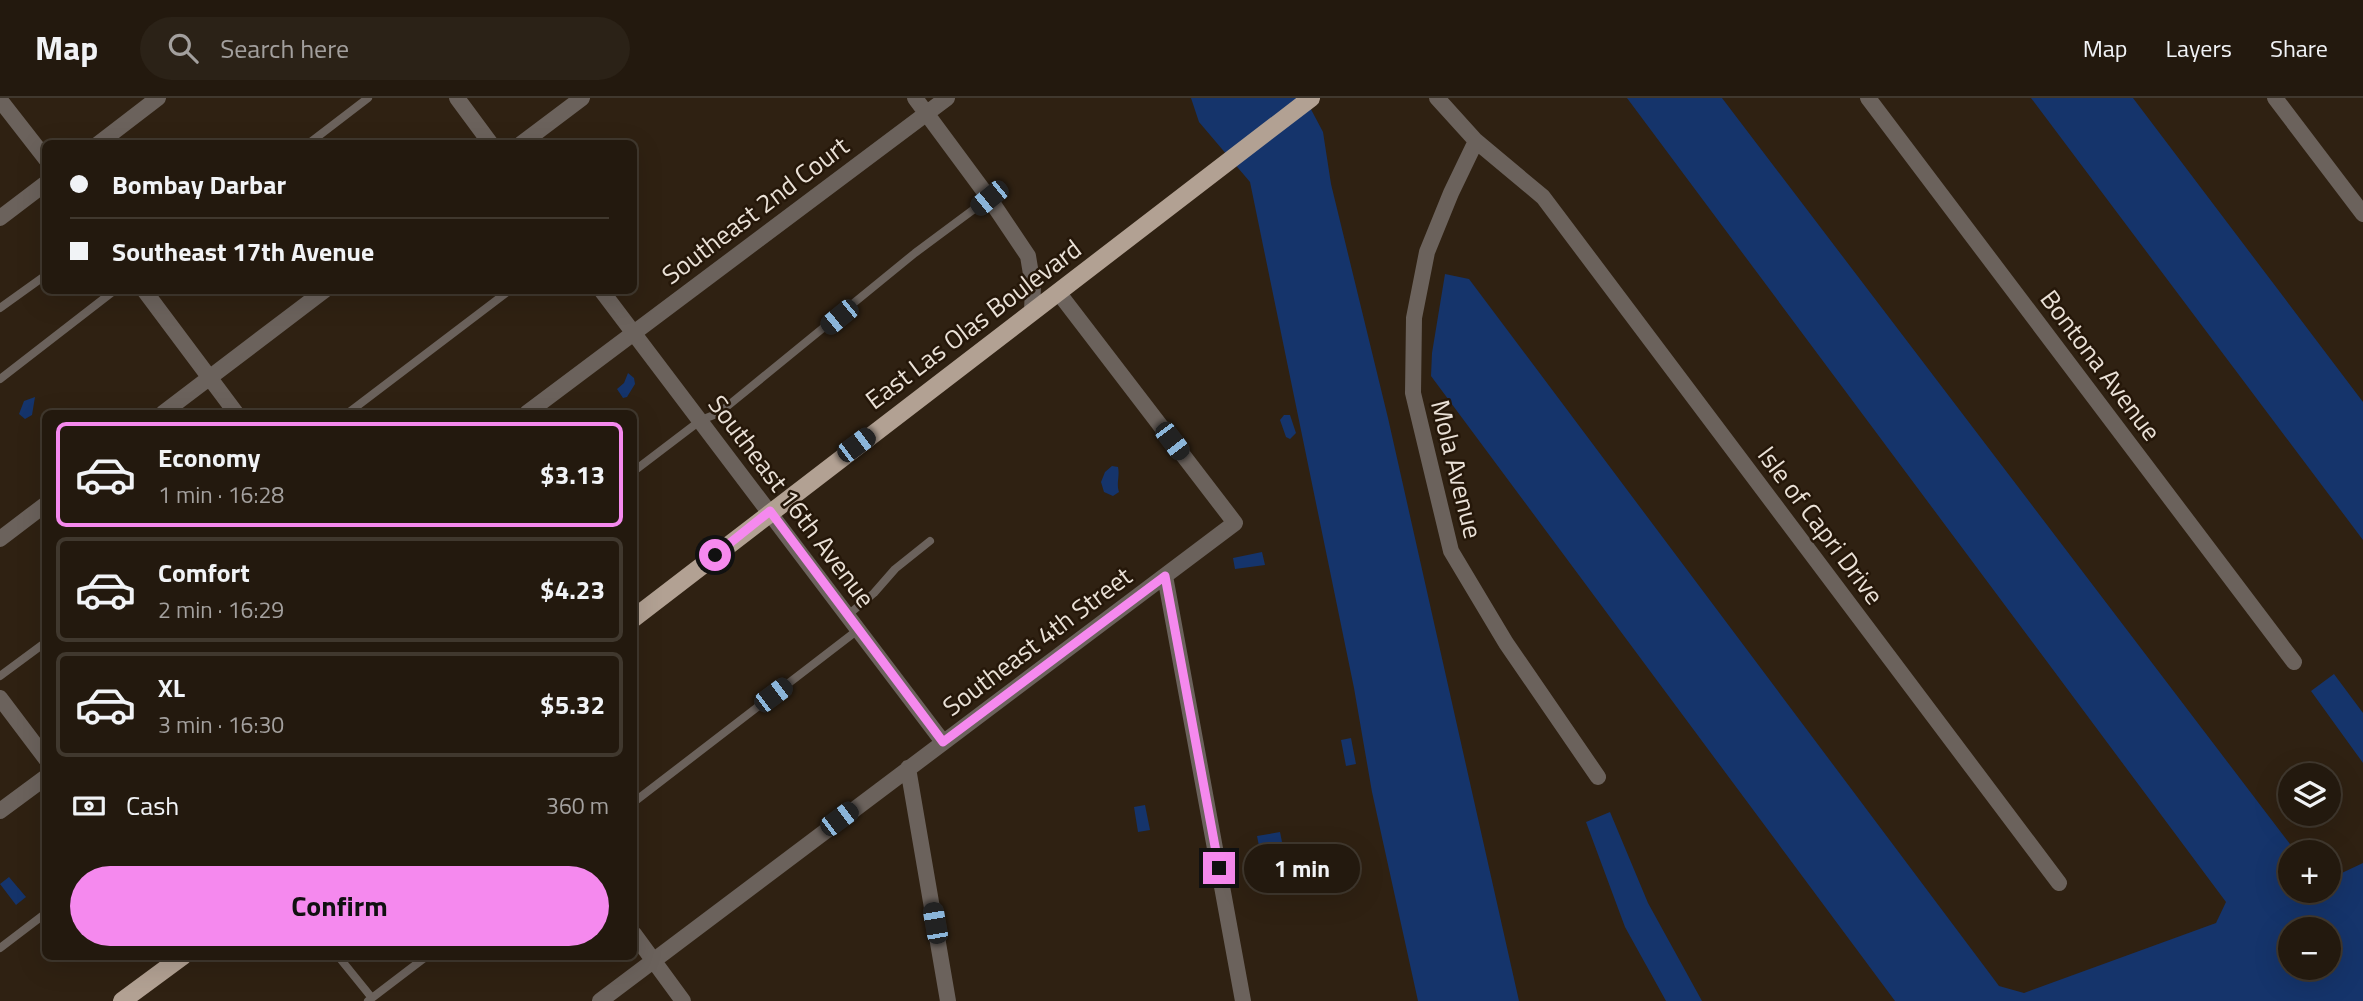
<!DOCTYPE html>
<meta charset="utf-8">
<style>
:root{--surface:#23190e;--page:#2b2217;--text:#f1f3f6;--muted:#a3a09e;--line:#40382e;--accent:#f589ee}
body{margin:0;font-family:"Titillium Web",sans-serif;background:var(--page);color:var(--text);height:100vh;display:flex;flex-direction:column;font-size:26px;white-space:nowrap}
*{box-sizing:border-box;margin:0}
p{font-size:23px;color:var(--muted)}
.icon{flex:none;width:38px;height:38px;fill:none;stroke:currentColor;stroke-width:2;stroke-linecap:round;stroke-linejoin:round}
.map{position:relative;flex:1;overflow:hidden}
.details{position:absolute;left:42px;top:312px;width:595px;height:550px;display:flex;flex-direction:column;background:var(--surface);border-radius:10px;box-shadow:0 7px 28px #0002,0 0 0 2px var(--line)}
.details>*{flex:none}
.guide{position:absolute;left:42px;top:42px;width:595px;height:154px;border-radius:10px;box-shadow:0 7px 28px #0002,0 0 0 2px var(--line);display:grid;align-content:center;height:154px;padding:0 28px;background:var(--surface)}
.buttons{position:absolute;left:2278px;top:665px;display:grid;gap:14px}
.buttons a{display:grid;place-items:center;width:63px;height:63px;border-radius:50%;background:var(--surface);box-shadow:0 7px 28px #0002,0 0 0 2px var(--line);font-size:35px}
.end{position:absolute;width:32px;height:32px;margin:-16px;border:9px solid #f589ee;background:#111;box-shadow:0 0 0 4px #111}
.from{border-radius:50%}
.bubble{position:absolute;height:49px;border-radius:24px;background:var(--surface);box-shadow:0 7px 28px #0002,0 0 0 2px var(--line);font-size:23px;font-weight:700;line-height:49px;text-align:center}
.car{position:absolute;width:21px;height:42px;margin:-21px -10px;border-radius:9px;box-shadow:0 0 5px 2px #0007;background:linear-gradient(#222 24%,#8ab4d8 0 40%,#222 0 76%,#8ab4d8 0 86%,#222 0)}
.guide b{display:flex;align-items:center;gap:24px;height:66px;font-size:26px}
.guide b+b{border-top:2px solid var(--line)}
.guide i{width:18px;height:18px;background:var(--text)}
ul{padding:12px 0 0;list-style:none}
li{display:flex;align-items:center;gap:21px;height:105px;margin:0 14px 10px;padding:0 14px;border:4px solid var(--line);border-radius:10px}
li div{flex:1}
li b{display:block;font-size:26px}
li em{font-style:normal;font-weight:700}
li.current{border-color:var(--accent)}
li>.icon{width:63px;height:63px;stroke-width:1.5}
.pay{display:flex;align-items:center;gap:18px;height:77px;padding:0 28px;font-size:26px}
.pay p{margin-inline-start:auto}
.button{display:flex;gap:14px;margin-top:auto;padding:14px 28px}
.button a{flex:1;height:80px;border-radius:42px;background:var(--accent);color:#111;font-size:28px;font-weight:700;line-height:80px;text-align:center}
header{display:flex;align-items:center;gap:42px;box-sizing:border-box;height:98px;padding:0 35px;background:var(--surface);border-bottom:2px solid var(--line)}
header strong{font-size:33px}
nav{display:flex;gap:38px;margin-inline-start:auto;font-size:24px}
.search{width:490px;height:63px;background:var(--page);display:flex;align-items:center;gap:18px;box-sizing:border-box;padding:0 24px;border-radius:38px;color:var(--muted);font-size:26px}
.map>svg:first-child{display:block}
.water{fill:#15346b;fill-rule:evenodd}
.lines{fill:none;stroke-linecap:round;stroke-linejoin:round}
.lane{stroke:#6b625c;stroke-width:8}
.street{stroke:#6b625c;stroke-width:16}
.primary{stroke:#b2a193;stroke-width:18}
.route{stroke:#f589ee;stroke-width:9}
.labels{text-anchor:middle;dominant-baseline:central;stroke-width:5;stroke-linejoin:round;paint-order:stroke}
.street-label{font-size:26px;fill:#eae1d7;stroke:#251709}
</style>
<header>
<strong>Map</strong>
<div class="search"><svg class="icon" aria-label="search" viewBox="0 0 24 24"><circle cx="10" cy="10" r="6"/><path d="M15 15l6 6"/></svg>Search here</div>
<nav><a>Map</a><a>Layers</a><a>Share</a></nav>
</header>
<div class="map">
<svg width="2363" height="903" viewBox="0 0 2363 903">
<rect width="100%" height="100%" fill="#2f2112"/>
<!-- water -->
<path class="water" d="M1191 0H1305L1323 34 1331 86 1388 320 1519 903H1418L1372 694 1354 590 1250 84 1199 24Z
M1627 0H1722L2296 754H2291V793H2329V781L2363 765V903H1895L1431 278 1432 255 1445 176 1469 181 1999 888 2024 895 2216 825 2226 804ZM2291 831H2329V870H2291Z
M2031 0H2133L2363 304V442Z
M628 275 634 280 635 286 627 299 623 300 617 291 624 285Z
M35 299 32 317 25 321 19 316 24 303Z
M1284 317H1290L1296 335 1290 341 1286 339 1280 322Z
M1112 368 1118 369C1120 378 1116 385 1119 394L1113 398 1104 394 1101 384 1105 374Z
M1262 454 1265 467 1235 471 1233 460Z
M2334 576 2363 615V665L2311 593Z
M1351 640 1356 666 1346 668 1341 642Z
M1145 707 1150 732 1138 734 1134 709Z
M1610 714 1648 805 1702 903H1666L1625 829 1586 724Z
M1280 734 1282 744 1259 748 1257 738Z
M9 779 26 799 16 807 0 786Z"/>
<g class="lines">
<!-- lane -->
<path class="lane" d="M308 46 368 0
M0 210 46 177
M0 281 115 192
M348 315 510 192
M634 373 701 322 719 315 915 155 989 100
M848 517 874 495 895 471 930 443
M0 578 46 544
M634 704 859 531
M0 850 46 815
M338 858 372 900
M368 903 427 858"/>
<!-- street -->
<path class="street" d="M457 0 491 46
M915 0 989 100 1028 158 1033 188 1032 213
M1437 0 1476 43 1543 99 2059 785
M1868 0 2294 564
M2275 0 2363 116
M0 2 46 61
M1476 43 1451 95 1427 154 1414 220 1413 295 1451 453 1506 545 1598 679
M98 46 158 0
M521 46 582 0
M0 120 46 85
M144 192 236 315
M601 192 943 644
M163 315 325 192
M527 315 947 0
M0 441 46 406
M1165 478 1243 903
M0 600 46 661
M908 670 948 903
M0 713 46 679
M634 836 683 903
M600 903 1235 425 1058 194"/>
<!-- primary -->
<path class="primary" d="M634 520 1311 0
M122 903 183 858"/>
</g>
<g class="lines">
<!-- route -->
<path class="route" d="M715 457 770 413 943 644 1165 478 1219 770"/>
</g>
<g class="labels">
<!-- street labels -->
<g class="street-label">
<text transform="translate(755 112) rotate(-37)">Southeast 2nd Court</text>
<text transform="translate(973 226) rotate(-37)">East Las Olas Boulevard</text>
<text transform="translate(2101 267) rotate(53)">Bontona Avenue</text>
<text transform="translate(1457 371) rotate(76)">Mola Avenue</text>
<text transform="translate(792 403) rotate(53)">Southeast 16th Avenue</text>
<text transform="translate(1821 427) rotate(53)">Isle of Capri Drive</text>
<text transform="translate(1037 543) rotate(-37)">Southeast 4th Street</text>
</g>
</g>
</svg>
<div class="buttons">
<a><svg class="icon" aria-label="layers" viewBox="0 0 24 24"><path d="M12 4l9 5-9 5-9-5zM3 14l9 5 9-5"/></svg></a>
<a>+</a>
<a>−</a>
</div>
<i class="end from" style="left:715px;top:457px"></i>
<i class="end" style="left:1219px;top:770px"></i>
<div class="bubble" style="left:1244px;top:746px;width:116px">1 min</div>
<i class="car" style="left:989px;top:100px;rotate:231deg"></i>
<i class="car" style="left:839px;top:219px;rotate:231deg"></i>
<i class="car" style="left:1172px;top:343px;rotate:143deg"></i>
<i class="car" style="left:856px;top:347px;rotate:53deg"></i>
<i class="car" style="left:773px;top:597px;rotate:53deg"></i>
<i class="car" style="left:839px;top:721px;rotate:53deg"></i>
<i class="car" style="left:935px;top:825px;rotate:350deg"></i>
<div class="guide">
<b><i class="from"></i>Bombay Darbar</b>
<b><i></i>Southeast 17th Avenue</b>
</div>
<section class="details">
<ul>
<li class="current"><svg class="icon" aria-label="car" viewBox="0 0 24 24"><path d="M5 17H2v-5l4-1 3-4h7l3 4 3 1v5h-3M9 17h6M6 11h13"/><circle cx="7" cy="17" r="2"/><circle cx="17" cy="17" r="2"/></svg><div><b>Economy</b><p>1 min · 16:28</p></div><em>$3.13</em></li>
<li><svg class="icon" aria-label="car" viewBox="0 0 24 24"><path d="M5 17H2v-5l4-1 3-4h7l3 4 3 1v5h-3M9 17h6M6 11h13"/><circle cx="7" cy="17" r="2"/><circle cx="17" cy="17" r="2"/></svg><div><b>Comfort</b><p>2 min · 16:29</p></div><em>$4.23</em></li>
<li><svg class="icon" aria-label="car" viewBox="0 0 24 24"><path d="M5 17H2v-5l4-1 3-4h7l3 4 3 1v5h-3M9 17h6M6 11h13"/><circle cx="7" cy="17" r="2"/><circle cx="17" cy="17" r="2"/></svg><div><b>XL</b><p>3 min · 16:30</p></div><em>$5.32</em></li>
</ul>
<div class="pay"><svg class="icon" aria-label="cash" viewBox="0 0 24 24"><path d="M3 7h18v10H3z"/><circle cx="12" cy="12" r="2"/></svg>Cash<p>360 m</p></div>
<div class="button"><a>Confirm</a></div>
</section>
</div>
